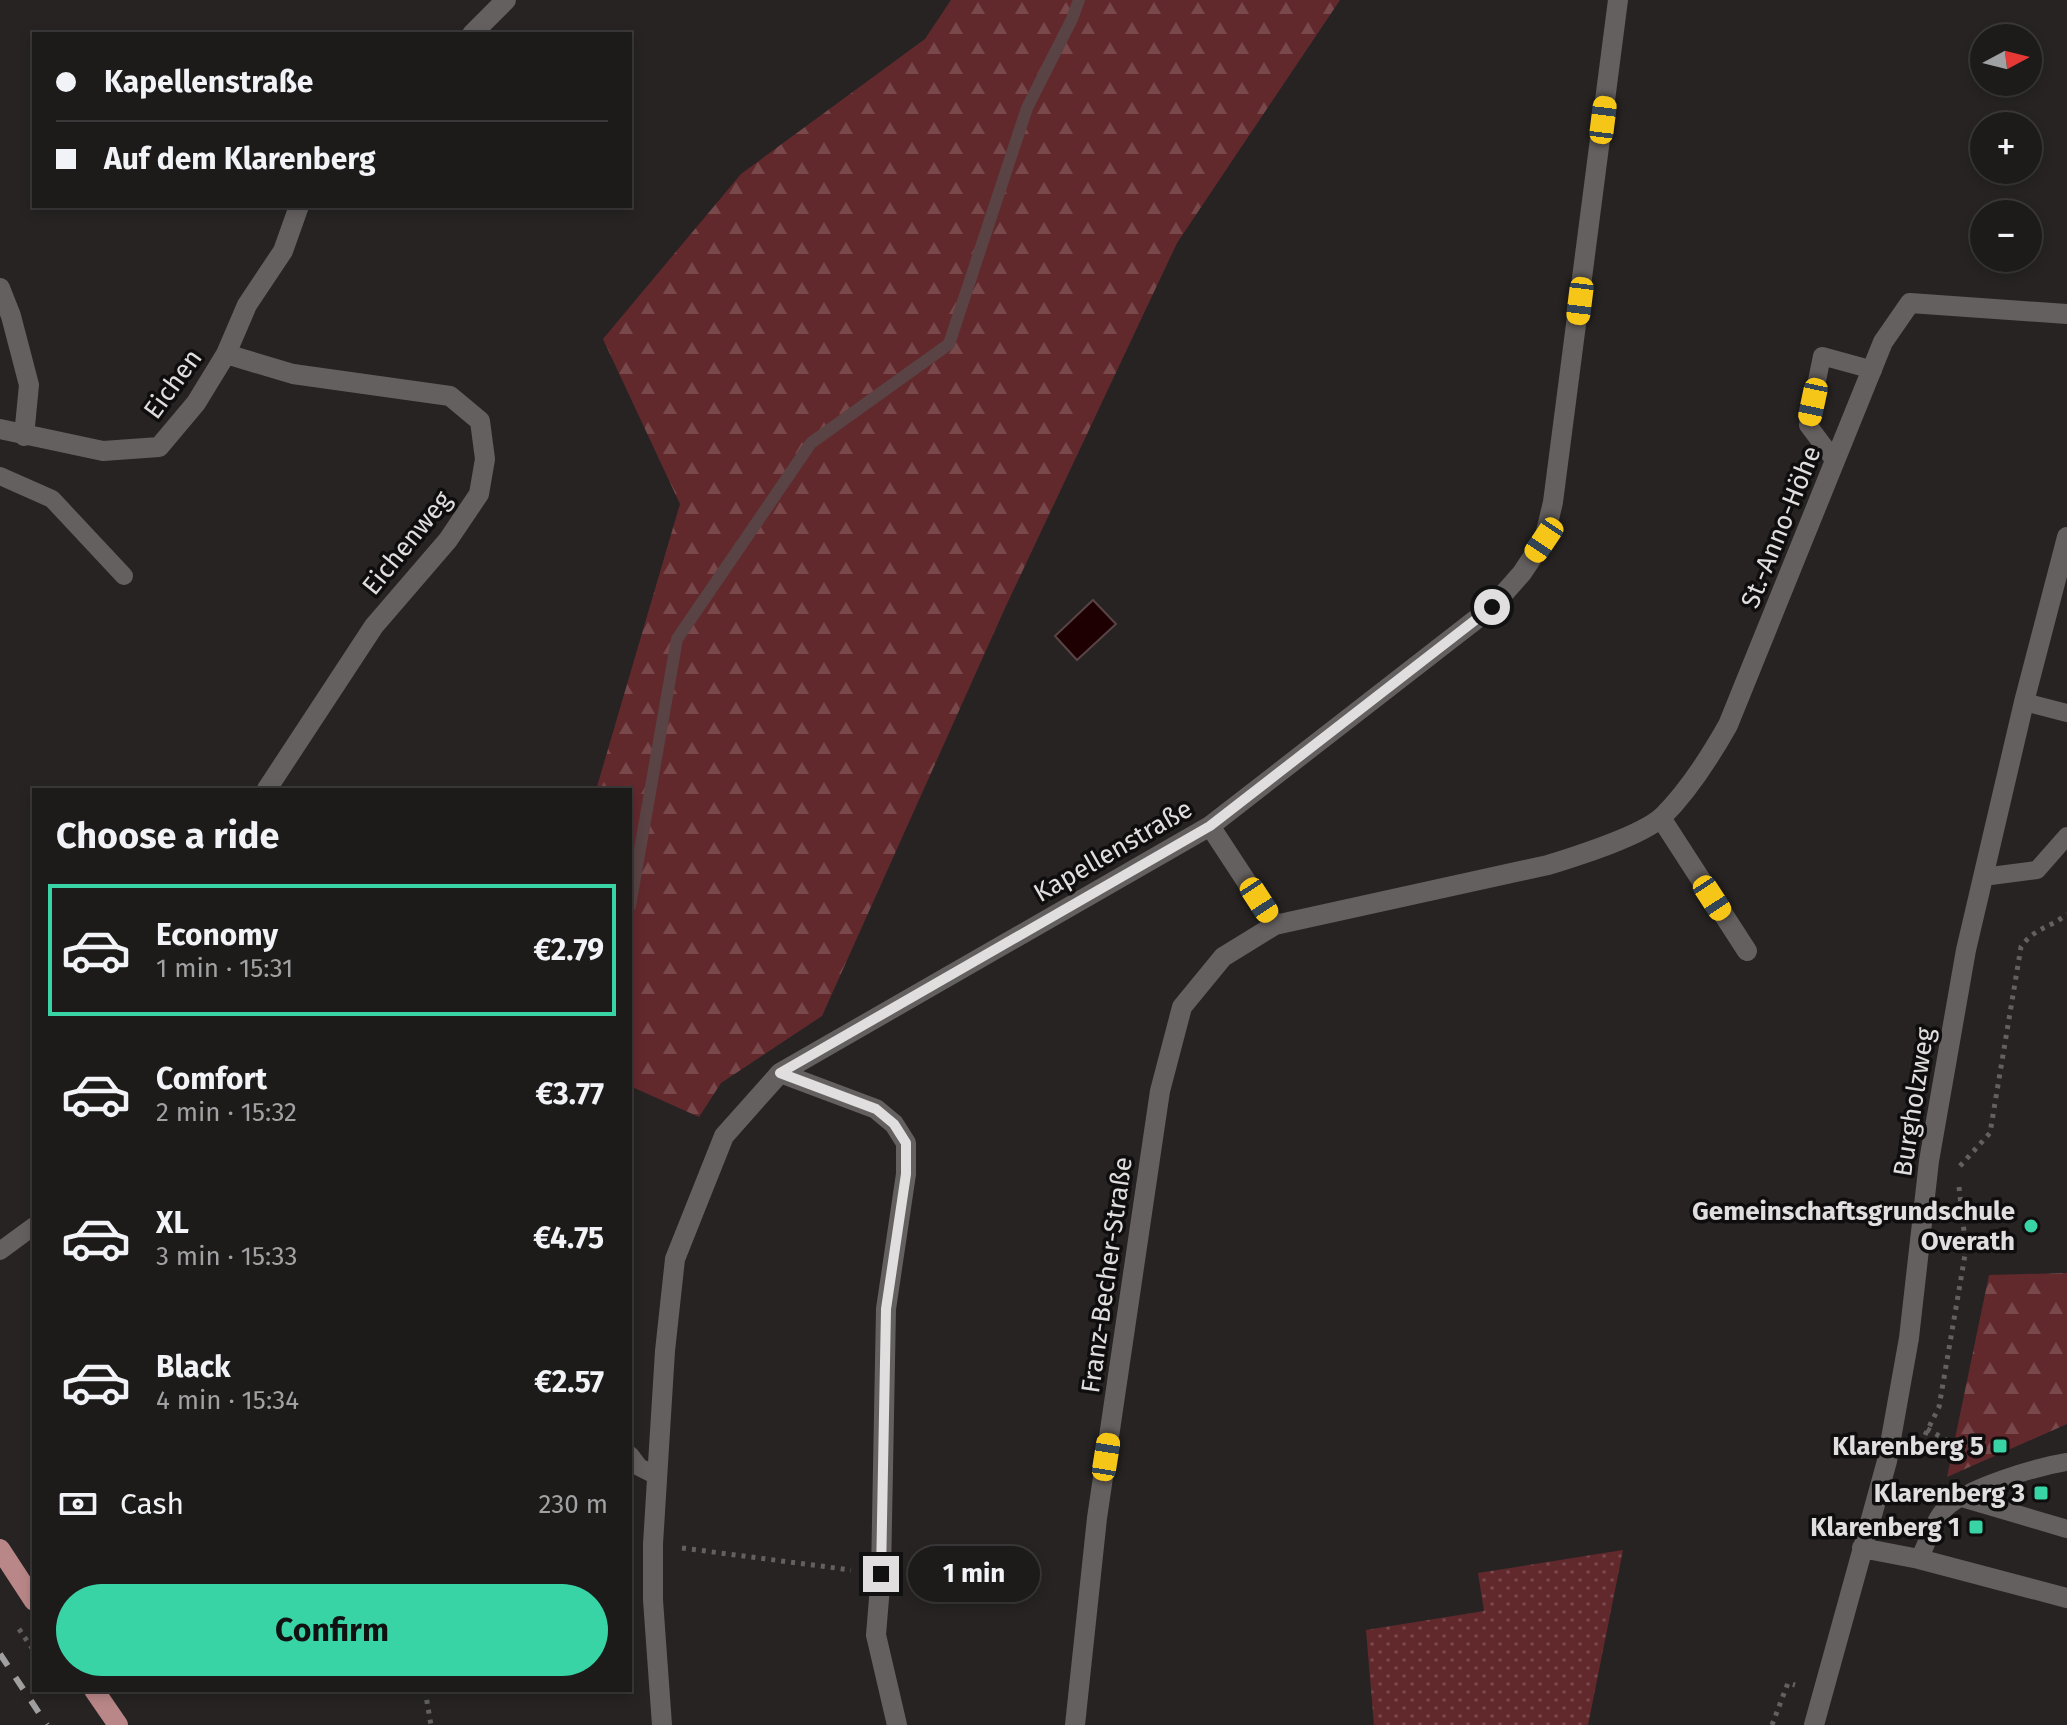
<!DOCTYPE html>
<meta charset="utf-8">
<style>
:root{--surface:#1d1a1a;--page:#252323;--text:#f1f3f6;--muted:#a0a1a2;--line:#3b3839;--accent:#39d4a5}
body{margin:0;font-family:"Fira Sans",sans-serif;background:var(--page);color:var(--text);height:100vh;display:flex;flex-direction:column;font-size:30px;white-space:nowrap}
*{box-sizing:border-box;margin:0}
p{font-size:26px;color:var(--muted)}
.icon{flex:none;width:44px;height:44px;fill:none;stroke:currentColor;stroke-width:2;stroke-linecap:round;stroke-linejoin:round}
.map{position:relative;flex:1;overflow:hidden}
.details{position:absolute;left:32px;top:788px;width:600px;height:904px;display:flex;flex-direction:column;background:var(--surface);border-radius:0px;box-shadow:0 4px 12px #0003,0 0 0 2px var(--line)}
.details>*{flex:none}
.guide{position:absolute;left:32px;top:32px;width:600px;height:176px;border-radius:0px;box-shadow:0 4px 12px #0003,0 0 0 2px var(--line);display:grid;align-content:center;height:176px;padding:0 24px;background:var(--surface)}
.needle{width:52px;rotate:83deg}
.buttons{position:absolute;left:1970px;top:24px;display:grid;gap:16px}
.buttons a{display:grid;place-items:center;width:72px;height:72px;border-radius:50%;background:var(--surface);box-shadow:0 4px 12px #0003,0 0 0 2px var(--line);font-size:40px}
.end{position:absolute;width:36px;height:36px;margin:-18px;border:10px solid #e0dede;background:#111;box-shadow:0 0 0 4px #111}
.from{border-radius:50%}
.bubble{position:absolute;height:56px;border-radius:28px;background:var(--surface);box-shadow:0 4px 12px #0003,0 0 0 2px var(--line);font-size:26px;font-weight:700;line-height:56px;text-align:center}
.car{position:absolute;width:24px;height:48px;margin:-24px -12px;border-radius:10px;box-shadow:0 0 6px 2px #0007;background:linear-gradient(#f5c518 24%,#345 0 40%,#f5c518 0 76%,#345 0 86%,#f5c518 0)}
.guide b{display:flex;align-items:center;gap:28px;height:76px;font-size:30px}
.guide b+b{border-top:2px solid var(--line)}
.guide i{width:20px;height:20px;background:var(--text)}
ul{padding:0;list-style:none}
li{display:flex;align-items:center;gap:24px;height:132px;margin:0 16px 12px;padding:0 8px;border:4px solid transparent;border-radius:0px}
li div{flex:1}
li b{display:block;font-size:30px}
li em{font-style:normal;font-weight:700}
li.selected{border-color:var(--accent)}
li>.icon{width:72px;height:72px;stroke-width:1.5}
h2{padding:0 24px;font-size:36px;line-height:96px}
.pay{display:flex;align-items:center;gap:20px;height:88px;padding:0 24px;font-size:30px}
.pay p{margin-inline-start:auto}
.cta{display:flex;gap:16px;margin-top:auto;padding:16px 24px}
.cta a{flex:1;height:92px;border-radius:48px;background:var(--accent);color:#111;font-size:32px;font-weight:700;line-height:92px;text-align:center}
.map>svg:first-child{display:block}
.grass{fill:url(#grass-dots)}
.forest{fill:url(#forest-firs)}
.water{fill:#1f0002;stroke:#594344;stroke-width:2}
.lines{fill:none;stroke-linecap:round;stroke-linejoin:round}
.stream{stroke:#594344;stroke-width:12}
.path{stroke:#636060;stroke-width:5;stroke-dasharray:4 6;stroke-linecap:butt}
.service{stroke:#656060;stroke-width:18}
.minor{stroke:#656060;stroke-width:20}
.primary{stroke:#ba8788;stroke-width:20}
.rail{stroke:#a19f9f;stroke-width:6;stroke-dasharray:14 14;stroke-linecap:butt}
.route{stroke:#e0dede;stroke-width:10}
.poi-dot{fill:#39d4a5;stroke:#0f0d0d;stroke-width:3}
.labels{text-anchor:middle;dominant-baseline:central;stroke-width:7;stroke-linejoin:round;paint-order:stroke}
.street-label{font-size:26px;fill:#e0dede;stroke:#0f0d0d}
.poi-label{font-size:26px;font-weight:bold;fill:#e0dede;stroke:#0f0d0d;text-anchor:end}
</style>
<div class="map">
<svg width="2067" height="1725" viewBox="0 0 2067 1725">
<defs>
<pattern id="grass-dots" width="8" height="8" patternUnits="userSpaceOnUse" patternTransform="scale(2)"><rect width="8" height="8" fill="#62292d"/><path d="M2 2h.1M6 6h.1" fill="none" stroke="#78484b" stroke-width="1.8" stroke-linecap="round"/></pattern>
<pattern id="forest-firs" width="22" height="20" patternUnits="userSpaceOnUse" patternTransform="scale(2)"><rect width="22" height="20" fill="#62292d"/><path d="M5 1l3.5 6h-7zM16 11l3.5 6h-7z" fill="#78484b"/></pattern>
</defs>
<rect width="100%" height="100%" fill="#272323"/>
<!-- grass -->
<path class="grass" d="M1623 1550 1588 1725H1374L1366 1630 1484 1611 1478 1573Z"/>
<!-- forest -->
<path class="forest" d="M951 0H1340L1177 243 1005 608 822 1016 721 1083 699 1117 630 1086V790H596L680 504 603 339 741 174 925 39Z
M2067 1273V1424L1947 1477 1989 1275Z"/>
<!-- water -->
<path class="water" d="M1093 600 1116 624 1077 660 1055 636Z"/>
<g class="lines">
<!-- stream -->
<path class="stream" d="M630 906 677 639 811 443 949 344 1027 108 1072 19 1079 0"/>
<!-- path -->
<path class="path" d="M1960 1166 1990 1133 2021 947C2034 928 2050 928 2067 914
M1927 1429 1978 1458
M1925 1435 1939 1407 1966 1249 1959 1187
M682 1548 851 1570
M19 1629 34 1651
M425 1690 431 1725
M1772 1725 1788 1683 1795 1685"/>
<!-- service -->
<path class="service" d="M1835 461 1808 425 1822 356 1873 370
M0 476 52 499 124 576
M2024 702 2067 713
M1983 877 2037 870 2067 836
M0 1251 34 1226
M630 1455 639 1467 657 1476
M1962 1498 2067 1529
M1919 1559C1926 1546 1935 1518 1945 1509 1967 1487 2036 1467 2067 1462"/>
<!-- minor -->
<path class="minor" d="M472 34 506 0
M0 288 11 316 29 385 24 436
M226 354 293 374 450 396 480 421 485 459 479 494 448 540 374 626 267 789
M0 429 103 451 159 447 196 403 226 354 247 305 283 251 299 206
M1661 818 1747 951
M1210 826 1275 925
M780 1073 876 1109 894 1124 906 1143V1174L886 1309 881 1574 876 1635 897 1725
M1862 1548 1919 1559 2067 1598
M662 1725 653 1600V1544L665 1351 675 1259 724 1136 780 1073 1210 826 1492 607 1522 573 1544 540 1553 502 1618 0
M1075 1725 1097 1518 1160 1091 1182 1007 1223 957 1275 925 1548 865C1577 856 1642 836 1663 816 1689 790 1710 757 1728 725L1883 342 1910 303 2067 314
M1814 1725 1887 1461 1909 1338 1929 1161 1966 950 2024 702 2067 537"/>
<!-- primary -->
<path class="primary" d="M0 1549 34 1601
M94 1690 118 1725"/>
<!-- rail -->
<path class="rail" d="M0 1654 47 1725"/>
</g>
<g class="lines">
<!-- route -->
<path class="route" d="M881 1574 886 1309 906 1174V1143L894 1124 876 1109 780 1073 1210 826 1492 607"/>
</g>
<!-- markers -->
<g class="poi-dot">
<circle cx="2031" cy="1226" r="8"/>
<rect x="1992" y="1438" width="16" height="16" rx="4"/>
<rect x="2033" y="1485" width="16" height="16" rx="4"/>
<rect x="1968" y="1519" width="16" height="16" rx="4"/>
</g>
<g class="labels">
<!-- street labels -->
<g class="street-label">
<text transform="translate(173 384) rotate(-54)">Eichen</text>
<text transform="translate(1781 527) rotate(-68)">St.-Anno-Höhe</text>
<text transform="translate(407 543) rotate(-51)">Eichenweg</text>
<text transform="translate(1113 851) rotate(-30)">Kapellenstraße</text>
<text transform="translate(1914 1102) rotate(-81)">Burgholzweg</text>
<text transform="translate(1107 1275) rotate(-82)">Franz-Becher-Straße</text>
</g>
<!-- poi labels -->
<g class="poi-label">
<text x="2015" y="1211">Gemeinschaftsgrundschule<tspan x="2015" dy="30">Overath</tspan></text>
<text x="1984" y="1446">Klarenberg 5</text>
<text x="2025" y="1493">Klarenberg 3</text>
<text x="1960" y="1527">Klarenberg 1</text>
</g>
</g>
</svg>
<div class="buttons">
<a><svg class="needle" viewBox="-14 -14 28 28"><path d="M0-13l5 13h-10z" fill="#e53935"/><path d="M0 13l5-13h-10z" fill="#a0a1a2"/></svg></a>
<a>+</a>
<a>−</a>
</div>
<i class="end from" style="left:1492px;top:607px"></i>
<i class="end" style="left:881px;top:1574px"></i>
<div class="bubble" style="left:908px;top:1546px;width:132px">1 min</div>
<i class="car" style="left:1603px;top:120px;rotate:7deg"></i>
<i class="car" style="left:1580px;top:301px;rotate:187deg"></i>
<i class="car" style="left:1813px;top:402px;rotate:192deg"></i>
<i class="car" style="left:1544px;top:540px;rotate:214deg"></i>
<i class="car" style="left:1712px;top:898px;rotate:147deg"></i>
<i class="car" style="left:1259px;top:900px;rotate:147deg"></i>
<i class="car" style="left:1106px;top:1457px;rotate:9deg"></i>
<div class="guide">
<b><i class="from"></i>Kapellenstraße</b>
<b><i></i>Auf dem Klarenberg</b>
</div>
<section class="details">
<h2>Choose a ride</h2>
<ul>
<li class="selected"><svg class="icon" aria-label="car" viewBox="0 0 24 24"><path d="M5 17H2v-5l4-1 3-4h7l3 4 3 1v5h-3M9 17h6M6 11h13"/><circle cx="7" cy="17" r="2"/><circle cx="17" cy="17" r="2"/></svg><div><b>Economy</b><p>1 min · 15:31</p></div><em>€2.79</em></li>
<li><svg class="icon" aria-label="car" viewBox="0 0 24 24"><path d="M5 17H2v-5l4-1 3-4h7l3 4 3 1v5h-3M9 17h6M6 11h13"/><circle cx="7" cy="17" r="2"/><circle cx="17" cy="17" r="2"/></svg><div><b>Comfort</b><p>2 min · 15:32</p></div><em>€3.77</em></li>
<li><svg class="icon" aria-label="car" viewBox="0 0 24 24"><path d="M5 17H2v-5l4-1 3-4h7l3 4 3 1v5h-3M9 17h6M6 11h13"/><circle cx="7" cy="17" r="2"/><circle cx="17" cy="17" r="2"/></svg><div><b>XL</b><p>3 min · 15:33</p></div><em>€4.75</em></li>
<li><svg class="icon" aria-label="car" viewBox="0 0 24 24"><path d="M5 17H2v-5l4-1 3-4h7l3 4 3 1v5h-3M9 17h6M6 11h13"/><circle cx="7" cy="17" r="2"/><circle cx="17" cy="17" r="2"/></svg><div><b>Black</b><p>4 min · 15:34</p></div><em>€2.57</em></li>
</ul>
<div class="pay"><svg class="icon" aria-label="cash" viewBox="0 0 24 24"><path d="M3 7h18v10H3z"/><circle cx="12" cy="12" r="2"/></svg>Cash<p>230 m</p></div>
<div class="cta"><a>Confirm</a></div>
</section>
</div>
